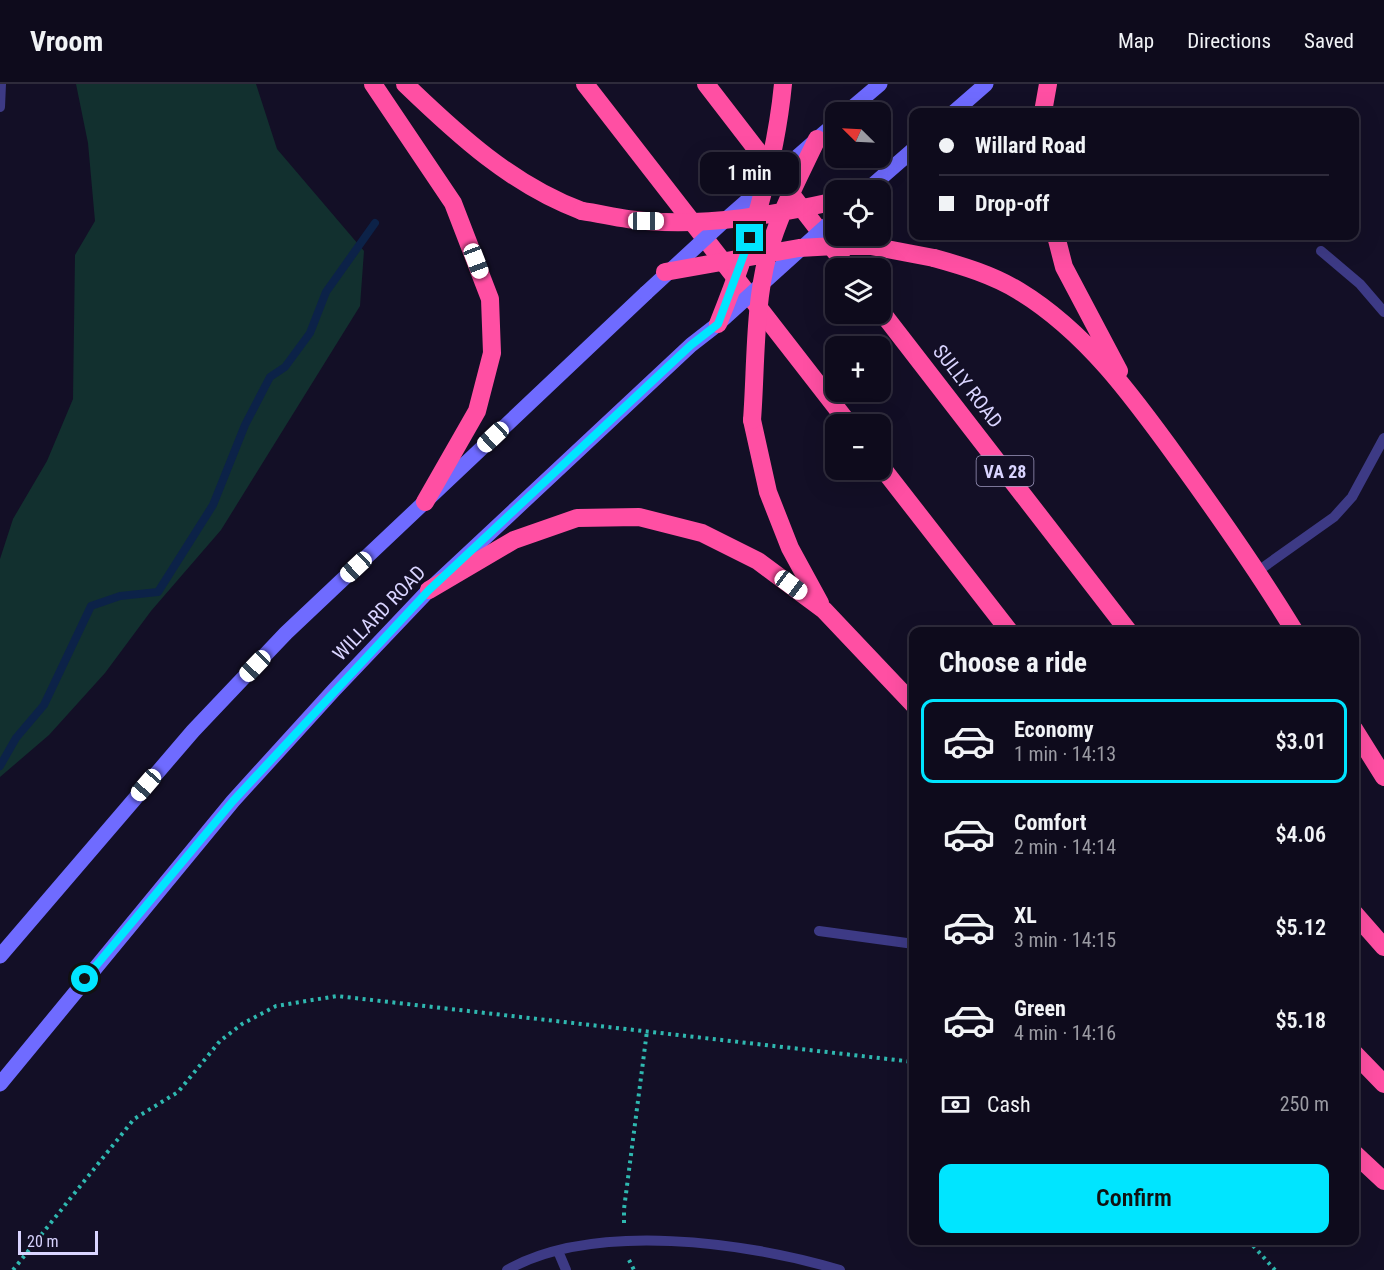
<!DOCTYPE html>
<meta charset="utf-8">
<style>
:root{--surface:#0e0b1c;--page:#1c1929;--text:#f1f3f6;--muted:#9b9ba3;--line:#2e2b3b;--accent:#00e5ff}
body{margin:0;font-family:"Roboto Condensed",sans-serif;background:var(--page);color:var(--text);height:100vh;display:flex;flex-direction:column;font-size:22px;white-space:nowrap}
*{box-sizing:border-box;margin:0}
p{font-size:20px;color:var(--muted)}
.icon{flex:none;width:33px;height:33px;fill:none;stroke:currentColor;stroke-width:2;stroke-linecap:round;stroke-linejoin:round}
.map{position:relative;flex:1;overflow:hidden}
.side{position:absolute;left:909px;top:543px;width:450px;height:618px;display:flex;flex-direction:column;background:var(--surface);border-radius:12px;box-shadow:0 6px 24px #0002,0 0 0 2px var(--line)}
.side>*{flex:none}
.top-card{position:absolute;left:909px;top:24px;width:450px;height:132px;border-radius:12px;box-shadow:0 6px 24px #0002,0 0 0 2px var(--line);display:grid;align-content:center;height:132px;padding:0 30px;background:var(--surface)}
.needle{width:39px;rotate:294deg}
.controls{position:absolute;left:825px;top:18px;display:grid;gap:12px}
.controls a{display:grid;place-items:center;width:66px;height:66px;border-radius:12px;background:var(--surface);box-shadow:0 6px 24px #0002,0 0 0 2px var(--line);font-size:30px}
.scale{position:absolute;left:18px;bottom:15px;width:80px;box-sizing:border-box;padding-left:6px;border:3px solid #d9d4ff;border-top:0;font-size:16px;line-height:21px;white-space:nowrap;color:#d9d4ff;-webkit-text-stroke:4px #130f26;paint-order:stroke}
.end{position:absolute;width:27px;height:27px;margin:-14px;border:8px solid #00e5ff;background:#111;box-shadow:0 0 0 3px #111}
.from{border-radius:50%}
.bubble{position:absolute;height:42px;border-radius:12px;background:var(--surface);box-shadow:0 6px 24px #0002,0 0 0 2px var(--line);font-size:20px;font-weight:600;line-height:42px;text-align:center}
.car{position:absolute;width:18px;height:36px;margin:-18px -9px;border-radius:8px;box-shadow:0 0 4px 2px #0007;background:linear-gradient(#fff 24%,#345 0 40%,#fff 0 76%,#345 0 86%,#fff 0)}
.top-card b{display:flex;align-items:center;gap:21px;height:57px;font-size:22px}
.top-card b+b{border-top:2px solid var(--line)}
.top-card i{width:15px;height:15px;background:var(--text)}
ul{padding:0;list-style:none}
li{display:flex;align-items:center;gap:18px;height:84px;margin:0 12px 9px;padding:0 18px;border:3px solid transparent;border-radius:12px}
li div{flex:1}
li b{display:block;font-size:22px}
li em{font-style:normal;font-weight:600}
li.selected{border-color:var(--accent)}
li>.icon{width:54px;height:54px;stroke-width:1.5}
h2{padding:0 30px;font-size:27px;line-height:72px}
.pay{display:flex;align-items:center;gap:15px;height:66px;padding:0 30px;font-size:22px}
.pay p{margin-inline-start:auto}
.action{display:flex;gap:12px;margin-top:auto;padding:12px 30px}
.action a{flex:1;height:69px;border-radius:12px;background:var(--accent);color:#111;font-size:24px;font-weight:600;line-height:69px;text-align:center}
header{display:flex;align-items:center;gap:36px;box-sizing:border-box;height:84px;padding:0 30px;background:var(--surface);border-bottom:2px solid var(--line)}
header strong{font-size:28px}
nav{display:flex;gap:33px;margin-inline-start:auto;font-size:21px}
.map>svg:first-child{display:block}
.green{fill:#12302f}
.lines{fill:none;stroke-linecap:round;stroke-linejoin:round}
.stream{stroke:#0c2248;stroke-width:8}
.path{stroke:#2fb8b0;stroke-width:4;stroke-dasharray:3 4.5;stroke-linecap:butt}
.service{stroke:#3d3a85;stroke-width:10}
.secondary{stroke:#6f6bff;stroke-width:15}
.motorway{stroke:#ff4fa3;stroke-width:18}
.secondary-bridge{stroke:#6f6bff;stroke-width:15}
.motorway-bridge{stroke:#ff4fa3;stroke-width:18}
.route{stroke:#00e5ff;stroke-width:8}
.labels{text-anchor:middle;dominant-baseline:central;stroke-width:4.5;stroke-linejoin:round;paint-order:stroke}
.shield{fill:#130f26;stroke:#9e99be;stroke-width:1.5}
.shield-label{font-size:18px;font-weight:bold;fill:#d9d4ff}
.street-label{font-size:20px;fill:#d9d4ff;stroke:#130f26}
</style>
<header>
<strong>Vroom</strong>
<nav><a>Map</a><a>Directions</a><a>Saved</a></nav>
</header>
<div class="map">
<svg width="1384" height="1186" viewBox="0 0 1384 1186">
<rect width="100%" height="100%" fill="#130f26"/>
<!-- green -->
<path class="green" d="M76 0H256L277 65 364 167 360 222 221 446 151 527 105 589 49 651 0 693V475L13 435 47 377 73 315 75 171 95 137 88 59Z"/>
<g class="lines">
<!-- stream -->
<path class="stream" d="M0 682 16 654 44 621 91 522 120 512 158 508 213 421 245 341 270 293 285 283 310 249 326 208 375 139"/>
<!-- path -->
<path class="path" d="M624 1139V1125L647 947
M1248 1156 1275 1186
M629 1176 634 1186
M13 1186 134 1035 178 1008 220 957 242 940 276 922 337 912 914 978"/>
<!-- service -->
<path class="service" d="M0 23 1 0
M1321 167 1360 200 1384 228
M1258 487 1334 433 1352 413 1384 354
M819 847 914 860
M558 1167 566 1186
M507 1186C594 1137 747 1158 840 1186"/>
<!-- secondary -->
<path class="secondary" d="M847 28 880 0
M954 28 986 0
M817 55 836 39
M867 106 914 65
M724 137 764 102
M0 872 193 647 286 549 646 209
M0 1000 233 717 334 606 429 506 691 261 718 240"/>
<!-- motorway -->
<path class="motorway" d="M373 0 453 119 490 215 492 269 477 327 425 418
M405 0C458 51 512 101 582 127
M585 0 849 340
M706 0 848 184
M1043 28 1048 0
M1056 152 1064 183 1119 287
M934 174C963 182 993 191 1019 207 1088 249 1136 317 1183 382 1222 436 1260 490 1295 548
M880 226 1129 548
M752 336 768 408 790 464 820 519
M880 381 1010 548
M429 506 514 456 577 434 639 433 702 449 758 477 824 526 914 621
M1354 645 1384 693
M1354 829 1384 863
M1354 969 1384 1000
M1354 1069 1384 1097"/>
<!-- secondary-bridge -->
<path class="secondary-bridge" d="M764 102 815 57
M646 209 724 137
M720 238 836 133"/>
<!-- motorway-bridge -->
<path class="motorway-bridge" d="M582 127C603 130 625 136 646 137 711 142 773 131 836 117
M665 188 799 164 835 162H871L934 174
M718 240C749 163 775 83 783 0
M752 336C756 284 754 221 768 170 779 130 799 93 817 55"/>
</g>
<g class="lines">
<!-- route -->
<path class="route" d="M85 895 233 717 429 506 691 261 718 240 750 154"/>
</g>
<g class="labels">
<!-- shield labels -->
<rect class="shield" x="976.5" y="372" width="57" height="30" rx="4.5"/>
<g class="shield-label">
<text x="1005" y="387">VA 28</text>
</g>
<!-- street labels -->
<g class="street-label">
<text transform="translate(968 302) rotate(52)">SULLY ROAD</text>
<text transform="translate(379 529) rotate(-46)">WILLARD ROAD</text>
</g>
</g>
</svg>
<div class="controls">
<a><svg class="needle" viewBox="-14 -14 28 28"><path d="M0-13l5 13h-10z" fill="#e53935"/><path d="M0 13l5-13h-10z" fill="#9b9ba3"/></svg></a>
<a><svg class="icon" aria-label="locate" viewBox="0 0 24 24"><circle cx="12" cy="12" r="6"/><path d="M12 2v4M12 18v4M2 12h4M18 12h4"/></svg></a>
<a><svg class="icon" aria-label="layers" viewBox="0 0 24 24"><path d="M12 4l9 5-9 5-9-5zM3 14l9 5 9-5"/></svg></a>
<a>+</a>
<a>−</a>
</div>
<div class="scale">20 m</div>
<i class="end from" style="left:85px;top:895px"></i>
<i class="end" style="left:750px;top:154px"></i>
<div class="bubble" style="left:700px;top:68px;width:99px">1 min</div>
<i class="car" style="left:646px;top:137px;rotate:90deg"></i>
<i class="car" style="left:476px;top:177px;rotate:159deg"></i>
<i class="car" style="left:493px;top:353px;rotate:227deg"></i>
<i class="car" style="left:356px;top:483px;rotate:227deg"></i>
<i class="car" style="left:791px;top:501px;rotate:127deg"></i>
<i class="car" style="left:255px;top:582px;rotate:224deg"></i>
<i class="car" style="left:146px;top:701px;rotate:221deg"></i>
<div class="top-card">
<b><i class="from"></i>Willard Road</b>
<b><i></i>Drop-off</b>
</div>
<section class="side">
<h2>Choose a ride</h2>
<ul>
<li class="selected"><svg class="icon" aria-label="car" viewBox="0 0 24 24"><path d="M5 17H2v-5l4-1 3-4h7l3 4 3 1v5h-3M9 17h6M6 11h13"/><circle cx="7" cy="17" r="2"/><circle cx="17" cy="17" r="2"/></svg><div><b>Economy</b><p>1 min · 14:13</p></div><em>$3.01</em></li>
<li><svg class="icon" aria-label="car" viewBox="0 0 24 24"><path d="M5 17H2v-5l4-1 3-4h7l3 4 3 1v5h-3M9 17h6M6 11h13"/><circle cx="7" cy="17" r="2"/><circle cx="17" cy="17" r="2"/></svg><div><b>Comfort</b><p>2 min · 14:14</p></div><em>$4.06</em></li>
<li><svg class="icon" aria-label="car" viewBox="0 0 24 24"><path d="M5 17H2v-5l4-1 3-4h7l3 4 3 1v5h-3M9 17h6M6 11h13"/><circle cx="7" cy="17" r="2"/><circle cx="17" cy="17" r="2"/></svg><div><b>XL</b><p>3 min · 14:15</p></div><em>$5.12</em></li>
<li><svg class="icon" aria-label="car" viewBox="0 0 24 24"><path d="M5 17H2v-5l4-1 3-4h7l3 4 3 1v5h-3M9 17h6M6 11h13"/><circle cx="7" cy="17" r="2"/><circle cx="17" cy="17" r="2"/></svg><div><b>Green</b><p>4 min · 14:16</p></div><em>$5.18</em></li>
</ul>
<div class="pay"><svg class="icon" aria-label="cash" viewBox="0 0 24 24"><path d="M3 7h18v10H3z"/><circle cx="12" cy="12" r="2"/></svg>Cash<p>250 m</p></div>
<div class="action"><a>Confirm</a></div>
</section>
</div>
